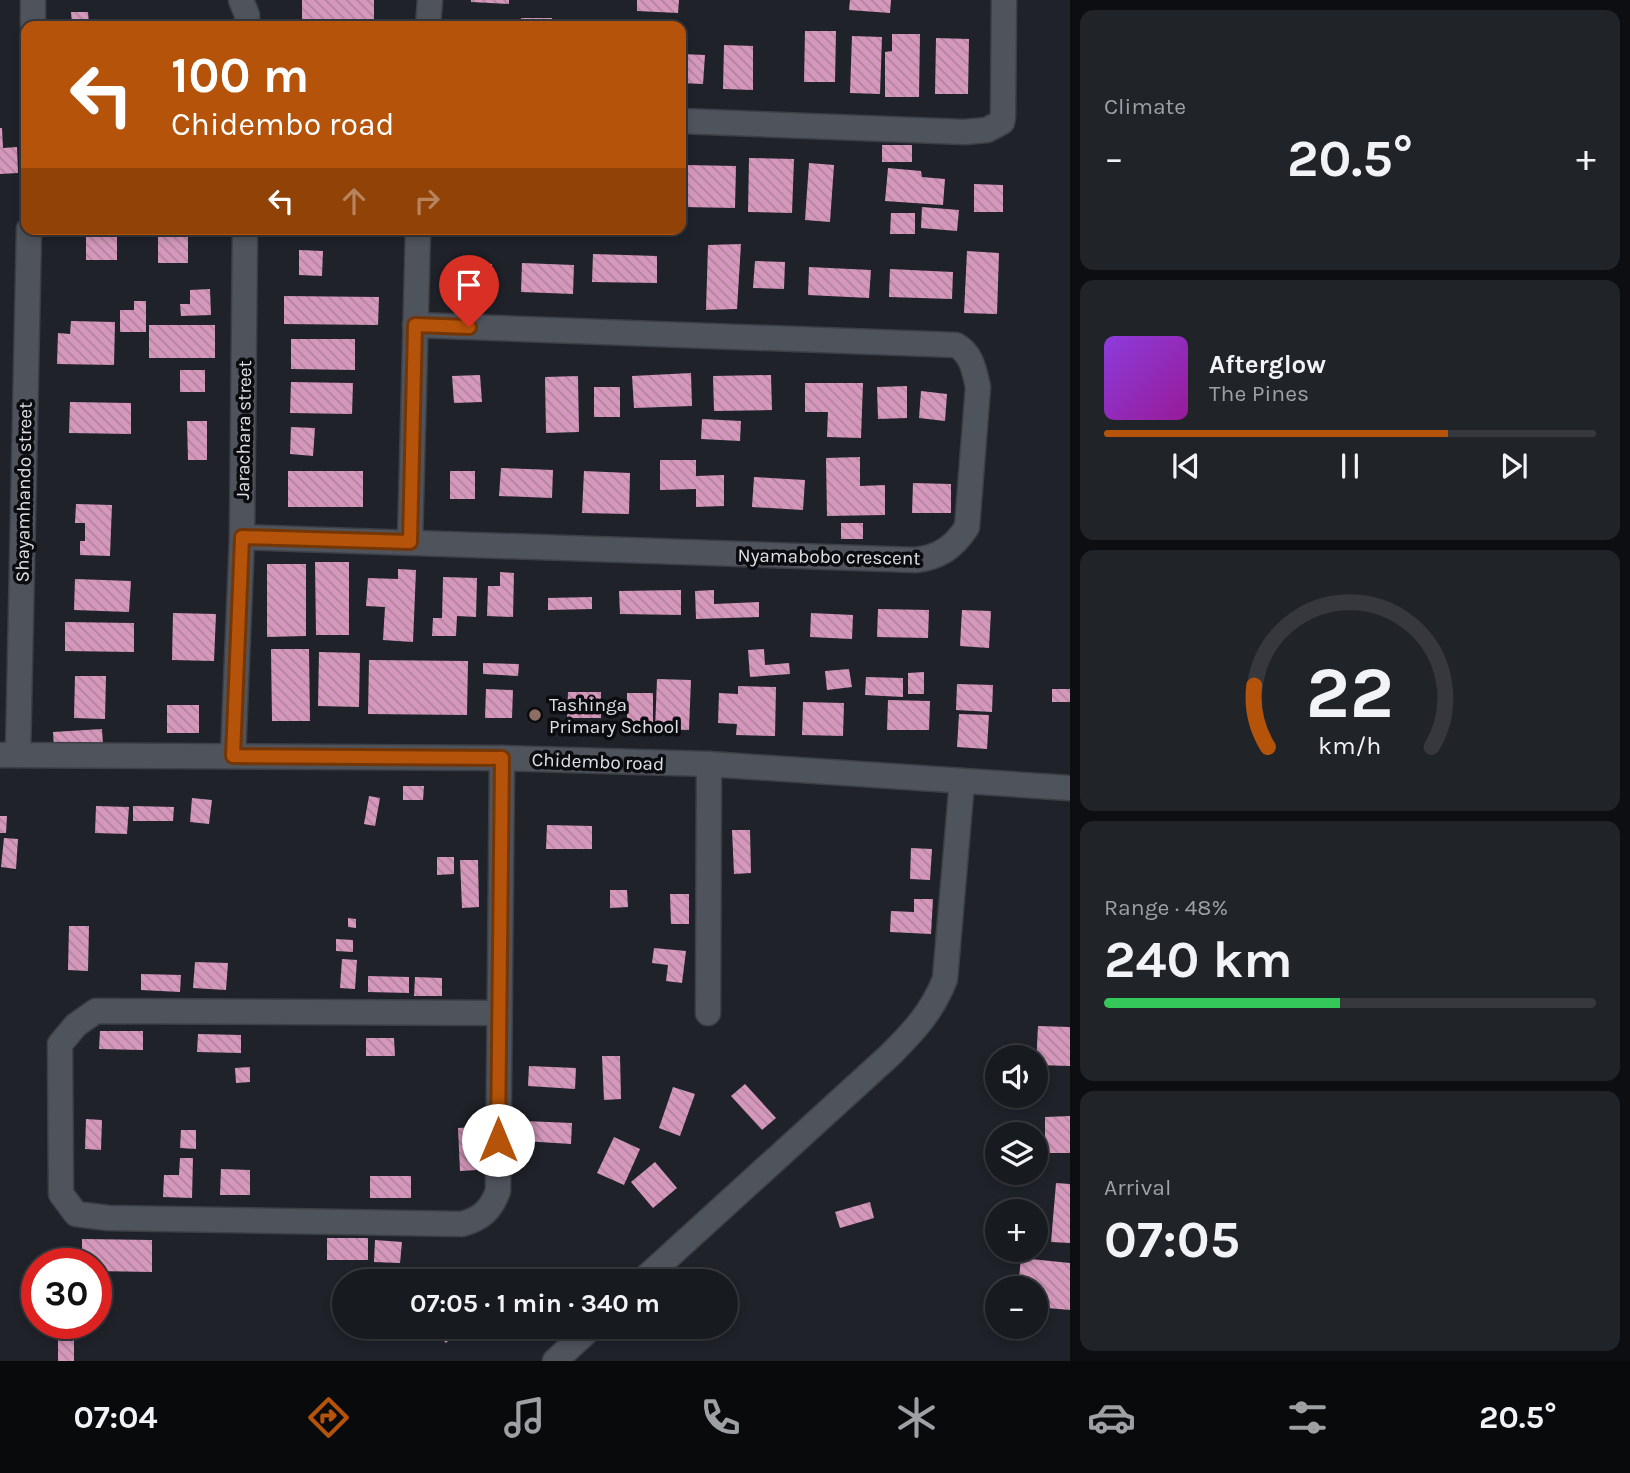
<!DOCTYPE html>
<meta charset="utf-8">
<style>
:root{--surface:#171a1f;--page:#202328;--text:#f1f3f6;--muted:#9ea1a4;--line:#36383d;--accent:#b45309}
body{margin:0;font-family:Karla,sans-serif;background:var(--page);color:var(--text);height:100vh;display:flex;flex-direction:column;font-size:26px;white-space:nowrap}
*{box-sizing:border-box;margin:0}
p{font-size:23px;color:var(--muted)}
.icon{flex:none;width:38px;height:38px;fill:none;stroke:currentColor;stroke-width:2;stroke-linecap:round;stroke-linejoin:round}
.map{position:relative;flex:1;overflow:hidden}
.side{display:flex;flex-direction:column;gap:10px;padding:10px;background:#0d0e11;width:560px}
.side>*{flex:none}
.hud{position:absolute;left:21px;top:21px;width:665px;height:214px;border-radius:14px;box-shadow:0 4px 10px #0003,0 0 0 2px var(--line);background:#b45309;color:#fff;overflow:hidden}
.fabs{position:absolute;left:985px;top:1045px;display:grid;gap:14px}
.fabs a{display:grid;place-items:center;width:63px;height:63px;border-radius:50%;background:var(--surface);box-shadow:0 4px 10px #0003,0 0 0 2px var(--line);font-size:35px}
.speed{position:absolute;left:21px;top:1248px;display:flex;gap:14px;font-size:35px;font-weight:700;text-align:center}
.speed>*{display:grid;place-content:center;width:91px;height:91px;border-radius:50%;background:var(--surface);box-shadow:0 4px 10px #0003,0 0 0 2px var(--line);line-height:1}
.speed .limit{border:10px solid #d22;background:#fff;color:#111}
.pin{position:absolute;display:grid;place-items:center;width:60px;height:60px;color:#fff;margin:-72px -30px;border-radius:50% 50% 50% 0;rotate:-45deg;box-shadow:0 0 7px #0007}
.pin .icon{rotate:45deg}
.me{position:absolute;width:77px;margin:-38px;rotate:0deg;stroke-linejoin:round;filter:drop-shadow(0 0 5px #0008)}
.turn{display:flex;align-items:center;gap:24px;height:147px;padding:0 35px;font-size:32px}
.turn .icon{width:91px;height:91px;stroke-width:2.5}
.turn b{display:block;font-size:49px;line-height:60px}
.lanes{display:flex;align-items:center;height:66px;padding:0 35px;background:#0003;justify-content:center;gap:35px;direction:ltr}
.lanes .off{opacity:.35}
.big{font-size:52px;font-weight:700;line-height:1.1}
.side .widget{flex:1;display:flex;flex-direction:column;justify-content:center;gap:10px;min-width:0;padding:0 24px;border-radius:14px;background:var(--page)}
.side .dial{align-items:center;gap:0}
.dial svg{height:182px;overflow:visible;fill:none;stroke:var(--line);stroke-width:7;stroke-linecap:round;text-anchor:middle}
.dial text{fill:var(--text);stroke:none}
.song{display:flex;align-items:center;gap:21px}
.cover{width:84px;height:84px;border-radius:10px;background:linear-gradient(135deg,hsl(270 70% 55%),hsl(300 70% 35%))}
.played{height:7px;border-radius:4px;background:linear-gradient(90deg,var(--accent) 70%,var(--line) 70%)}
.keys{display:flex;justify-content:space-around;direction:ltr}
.heat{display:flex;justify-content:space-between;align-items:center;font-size:38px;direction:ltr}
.charge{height:10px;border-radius:5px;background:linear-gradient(90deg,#34c759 48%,var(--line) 0)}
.trip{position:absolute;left:332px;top:1269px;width:406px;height:70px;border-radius:35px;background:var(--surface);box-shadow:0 4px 10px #0003,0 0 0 2px var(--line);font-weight:700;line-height:70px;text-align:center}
.menu{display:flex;height:112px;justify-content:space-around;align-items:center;background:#090a0c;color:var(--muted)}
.menu .icon{width:49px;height:49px}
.menu .selected{color:var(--accent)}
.menu b{font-size:32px;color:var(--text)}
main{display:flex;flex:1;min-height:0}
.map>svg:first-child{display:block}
</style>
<main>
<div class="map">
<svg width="1070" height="1361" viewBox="0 0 1070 1361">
<defs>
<pattern id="building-back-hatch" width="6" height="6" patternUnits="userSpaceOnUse" patternTransform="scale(1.75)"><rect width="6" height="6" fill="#d598bc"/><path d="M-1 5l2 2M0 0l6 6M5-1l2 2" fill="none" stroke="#b0839e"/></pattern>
</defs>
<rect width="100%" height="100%" fill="#1f2229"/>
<g fill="url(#building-back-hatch)">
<rect x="302" y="0" width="72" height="23"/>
<path d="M 471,0 L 509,0 L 509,4 L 471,2 Z"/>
<path d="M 637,0 L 679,0 L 678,13 L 637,11 Z"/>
<path d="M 850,0 L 891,0 L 890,13 L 849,10 Z"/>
<path d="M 71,12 L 88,12 L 89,24 L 72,24 Z"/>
<rect x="521" y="18" width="31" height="8"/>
<path d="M 805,31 L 836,31 L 835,82 L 804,82 Z"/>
<path d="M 892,34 L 920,34 L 919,97 L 885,97 L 885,52 L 892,51 Z"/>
<path d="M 852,36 L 882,37 L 880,94 L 850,93 Z"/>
<path d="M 936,38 L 969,39 L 968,94 L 935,94 Z"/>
<path d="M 724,45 L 753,46 L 753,90 L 723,89 Z"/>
<path d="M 681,54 L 705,55 L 703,84 L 681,83 Z"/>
<path d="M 0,128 L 2,128 L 3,148 L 17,147 L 18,173 L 0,174 Z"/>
<rect x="882" y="145" width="30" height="17"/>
<path d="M 749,158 L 794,159 L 792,213 L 748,212 Z"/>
<path d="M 809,163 L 834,165 L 830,222 L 805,220 Z"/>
<path d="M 685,165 L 736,166 L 735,208 L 683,207 Z"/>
<path d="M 888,168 L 921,171 L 922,177 L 945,179 L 943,205 L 885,201 Z"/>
<path d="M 974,184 L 1003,185 L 1003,212 L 974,212 Z"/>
<path d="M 922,207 L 959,210 L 957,231 L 921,228 Z"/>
<path d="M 891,213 L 915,213 L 915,234 L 890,234 Z"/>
<path d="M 86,229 L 130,229 L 130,232 L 117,232 L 117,260 L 86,260 Z"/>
<rect x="301" y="229" width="23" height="4"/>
<path d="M 188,233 L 188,263 L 158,263 L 158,234 Z"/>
<path d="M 741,244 L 737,309 L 706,310 L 708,245 Z"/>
<path d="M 299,250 L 323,251 L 322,276 L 299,275 Z"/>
<path d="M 967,251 L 999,253 L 997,314 L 964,313 Z"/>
<path d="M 593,254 L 657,256 L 657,283 L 592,282 Z"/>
<path d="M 755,261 L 785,262 L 784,289 L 753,288 Z"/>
<path d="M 467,262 L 492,264 L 490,290 L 465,288 Z"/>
<path d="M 522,263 L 574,265 L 573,294 L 521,292 Z"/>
<path d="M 809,267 L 871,270 L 869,298 L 808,295 Z"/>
<path d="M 890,269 L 953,272 L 952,299 L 889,297 Z"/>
<path d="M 210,289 L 211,315 L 181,316 L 180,304 L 190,304 L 190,290 Z"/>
<path d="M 284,296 L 379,297 L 378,325 L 284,324 Z"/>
<path d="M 134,301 L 146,301 L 146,332 L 120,332 L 120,310 L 134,310 Z"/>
<path d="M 71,321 L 115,322 L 114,365 L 57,364 L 58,333 L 70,334 Z"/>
<rect x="149" y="325" width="66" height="33"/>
<path d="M 291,339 L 355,339 L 355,370 L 291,369 Z"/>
<rect x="180" y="370" width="25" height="22"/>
<path d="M 691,373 L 692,406 L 634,408 L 632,376 Z"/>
<path d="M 480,375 L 482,402 L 454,403 L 452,376 Z"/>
<path d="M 771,375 L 772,410 L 714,411 L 713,376 Z"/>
<path d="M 578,376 L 579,432 L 546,433 L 545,377 Z"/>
<path d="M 291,382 L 353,383 L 352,414 L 290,413 Z"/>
<path d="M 805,383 L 863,383 L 861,438 L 827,437 L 828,412 L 805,412 Z"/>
<path d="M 907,386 L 907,418 L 878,419 L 877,387 Z"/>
<rect x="594" y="387" width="26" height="30"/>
<path d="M 921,391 L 947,394 L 945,421 L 919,418 Z"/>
<path d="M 70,402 L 131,403 L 131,434 L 69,433 Z"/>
<path d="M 702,419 L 741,421 L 740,441 L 701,439 Z"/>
<path d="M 187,421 L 207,421 L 207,460 L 188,460 Z"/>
<path d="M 291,427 L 315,428 L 313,456 L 290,454 Z"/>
<path d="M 860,457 L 860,486 L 885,485 L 885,515 L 827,516 L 826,458 Z"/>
<path d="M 660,460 L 696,460 L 696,476 L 724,475 L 724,506 L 696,507 L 696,489 L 660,490 Z"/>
<path d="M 501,468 L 553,470 L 552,498 L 499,496 Z"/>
<rect x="288" y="471" width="75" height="36"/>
<rect x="450" y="471" width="25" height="28"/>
<path d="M 584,471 L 630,473 L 629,514 L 582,513 Z"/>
<path d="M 754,477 L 805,480 L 803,510 L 752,507 Z"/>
<path d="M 913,483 L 951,484 L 951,513 L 912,513 Z"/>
<path d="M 76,504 L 112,505 L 110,556 L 80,555 L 80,541 L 85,541 L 85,523 L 75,523 Z"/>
<rect x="841" y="523" width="22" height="16"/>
<path d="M 315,562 L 349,562 L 349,635 L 316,635 Z"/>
<path d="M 267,564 L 306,564 L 306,636 L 267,637 Z"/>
<path d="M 398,569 L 416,570 L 413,642 L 383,640 L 385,607 L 366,606 L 368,578 L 398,579 Z"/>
<path d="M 500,572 L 514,573 L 513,617 L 487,616 L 488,586 L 500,586 Z"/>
<path d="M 443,577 L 477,578 L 476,617 L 457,616 L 456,636 L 432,636 L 433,618 L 442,618 Z"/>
<path d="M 75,579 L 131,581 L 129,612 L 74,610 Z"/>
<path d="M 681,590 L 681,615 L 620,614 L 619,591 Z"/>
<path d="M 714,590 L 714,604 L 759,602 L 759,617 L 696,619 L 695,591 Z"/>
<path d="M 592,597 L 592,609 L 548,610 L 548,598 Z"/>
<path d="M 878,609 L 929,610 L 928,638 L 877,637 Z"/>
<path d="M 962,610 L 991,611 L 989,648 L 960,646 Z"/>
<path d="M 173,613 L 216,614 L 214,661 L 172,660 Z"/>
<path d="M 811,613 L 853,615 L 852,639 L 810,637 Z"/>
<path d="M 65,622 L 134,623 L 134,652 L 65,651 Z"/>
<path d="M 271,649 L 309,649 L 310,721 L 272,721 Z"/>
<path d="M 764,649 L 765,665 L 789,663 L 790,674 L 750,677 L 748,650 Z"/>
<path d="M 319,652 L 360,653 L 359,707 L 318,706 Z"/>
<path d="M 369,660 L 468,661 L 467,715 L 368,714 Z"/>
<path d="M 483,663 L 519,664 L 518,676 L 483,674 Z"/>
<path d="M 849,669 L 852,687 L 827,690 L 825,671 Z"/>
<path d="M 924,672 L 924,694 L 908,694 L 908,673 Z"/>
<path d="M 75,676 L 106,676 L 105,719 L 74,718 Z"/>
<path d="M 866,677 L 903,678 L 903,697 L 865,695 Z"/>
<path d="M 657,679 L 691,680 L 689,730 L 655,729 Z"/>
<path d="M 957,684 L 993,685 L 992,712 L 956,710 Z"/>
<path d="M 738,686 L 776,687 L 775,736 L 736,735 L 737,724 L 718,723 L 719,693 L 738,694 Z"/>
<path d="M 486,689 L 513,690 L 512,718 L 485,718 Z"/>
<rect x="1052" y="689" width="18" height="13"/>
<path d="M 568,692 L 601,692 L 601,718 L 567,718 Z"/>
<path d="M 627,693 L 653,693 L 653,728 L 627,729 Z"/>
<path d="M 888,700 L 930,701 L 929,730 L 887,730 Z"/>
<path d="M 803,702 L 844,703 L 843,736 L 802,735 Z"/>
<rect x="167" y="705" width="32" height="28"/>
<path d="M 959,714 L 989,715 L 987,749 L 957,747 Z"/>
<path d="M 102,729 L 103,745 L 54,748 L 53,732 Z"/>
<path d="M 403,786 L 424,786 L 423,800 L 403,800 Z"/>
<path d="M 369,796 L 380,798 L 375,826 L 364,824 Z"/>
<path d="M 192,798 L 212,800 L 209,824 L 190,822 Z"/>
<path d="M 96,806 L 129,807 L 127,834 L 95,833 Z"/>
<path d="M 133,806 L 174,807 L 173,821 L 133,821 Z"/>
<path d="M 0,816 L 7,816 L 6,833 L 0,833 Z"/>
<path d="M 547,825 L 592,826 L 592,849 L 546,849 Z"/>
<path d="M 732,830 L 750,830 L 751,873 L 734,874 Z"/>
<path d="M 4,838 L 18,839 L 16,869 L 1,867 Z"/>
<path d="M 911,848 L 932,849 L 930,880 L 910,879 Z"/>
<path d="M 437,857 L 454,857 L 454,874 L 437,875 Z"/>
<path d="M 460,860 L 478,860 L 479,907 L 462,908 Z"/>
<path d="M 610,890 L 627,890 L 628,907 L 610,908 Z"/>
<path d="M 670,894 L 689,894 L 689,924 L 671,924 Z"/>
<path d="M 914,899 L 933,899 L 931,934 L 890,932 L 891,911 L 914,912 Z"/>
<path d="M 348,918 L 356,919 L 356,928 L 348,927 Z"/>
<path d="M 69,926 L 89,926 L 88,971 L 68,970 Z"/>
<path d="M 336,939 L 353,940 L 353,952 L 336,951 Z"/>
<path d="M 654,948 L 686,951 L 682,983 L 666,981 L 668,965 L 652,963 Z"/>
<path d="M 342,959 L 357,960 L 355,989 L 340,988 Z"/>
<path d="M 195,962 L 228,963 L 226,990 L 193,988 Z"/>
<path d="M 141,974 L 181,975 L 180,992 L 141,990 Z"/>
<path d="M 368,976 L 409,977 L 409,993 L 368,992 Z"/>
<path d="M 415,977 L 442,978 L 442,996 L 414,996 Z"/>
<path d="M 1038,1026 L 1070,1027 L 1070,1066 L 1036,1065 Z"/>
<path d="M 100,1031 L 143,1031 L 143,1050 L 99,1049 Z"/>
<path d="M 198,1034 L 241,1035 L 241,1053 L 197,1052 Z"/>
<path d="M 366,1038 L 394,1038 L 395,1056 L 366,1056 Z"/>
<path d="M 602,1056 L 620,1056 L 621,1099 L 604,1100 Z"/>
<path d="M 529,1066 L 576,1068 L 575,1089 L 528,1086 Z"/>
<path d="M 250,1067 L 250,1082 L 236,1083 L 235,1068 Z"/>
<path d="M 745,1084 L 776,1118 L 762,1130 L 731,1096 Z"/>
<path d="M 673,1087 L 695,1094 L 680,1136 L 659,1128 Z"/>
<path d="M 1070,1116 L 1070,1153 L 1045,1153 L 1045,1117 Z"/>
<path d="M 86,1119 L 102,1120 L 101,1150 L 85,1149 Z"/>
<path d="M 525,1121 L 572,1123 L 571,1144 L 524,1141 Z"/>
<path d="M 476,1127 L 477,1170 L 460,1171 L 458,1128 Z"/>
<path d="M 181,1130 L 196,1130 L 196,1149 L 180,1148 Z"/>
<path d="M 614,1137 L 640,1149 L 624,1185 L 597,1173 Z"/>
<path d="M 180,1158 L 193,1158 L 192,1198 L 163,1197 L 164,1175 L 179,1175 Z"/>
<path d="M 655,1162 L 677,1188 L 653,1208 L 631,1182 Z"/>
<path d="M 221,1169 L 250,1170 L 250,1195 L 220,1195 Z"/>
<rect x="370" y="1176" width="41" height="22"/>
<path d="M 1056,1183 L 1070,1184 L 1070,1243 L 1051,1242 Z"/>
<path d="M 870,1202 L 874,1218 L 840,1228 L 835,1212 Z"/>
<rect x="327" y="1238" width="41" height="22"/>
<path d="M 82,1239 L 152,1240 L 152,1272 L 96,1271 L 96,1262 L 82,1261 Z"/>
<path d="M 375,1240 L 402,1242 L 400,1263 L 374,1262 Z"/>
<path d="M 1021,1258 L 1070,1263 L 1070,1310 L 1036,1307 L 1036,1288 L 1018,1288 Z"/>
<path d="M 434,1326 L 463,1326 L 446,1343 L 432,1329 Z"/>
<rect x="58" y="1336" width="16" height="25"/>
</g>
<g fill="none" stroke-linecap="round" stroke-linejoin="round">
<g stroke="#3c3f45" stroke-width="27">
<g id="minor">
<path d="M 241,0 L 247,15 L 247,26"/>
<path d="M 33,26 L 33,0"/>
<path d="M 428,26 L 430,0"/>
<path d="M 681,121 L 965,132 L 987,130 L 1002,122 L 1003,117 L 1004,0"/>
<path d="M 242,537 L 916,560 C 940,557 954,547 967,527 L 978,387 C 974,370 972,354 956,345 L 415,325"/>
<path d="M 410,542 L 418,229"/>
<path d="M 0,755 L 502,758 L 709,764 L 1070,788"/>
<path d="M 18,755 L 29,229"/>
<path d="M 233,756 L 242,537 L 245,229"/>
<path d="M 499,1013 L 96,1011 L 76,1025 L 60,1044 L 61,1194 L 76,1214 L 108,1218 L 462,1224 C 481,1219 491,1210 498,1191 L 502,758"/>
<path d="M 708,1013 L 709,764"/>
<path d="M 642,1281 L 890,1055 C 914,1031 932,1012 945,979 L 962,781"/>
<path d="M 555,1361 L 593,1326"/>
</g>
</g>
<use href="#minor" stroke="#4f535b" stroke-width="24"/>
</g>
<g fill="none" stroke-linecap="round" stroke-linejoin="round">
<g stroke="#753606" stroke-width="18">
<path id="route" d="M 469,327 L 415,325 L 410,542 L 242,537 L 233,756 L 502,758 L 498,1140"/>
</g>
<use href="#route" stroke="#b45309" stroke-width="12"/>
</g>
<circle fill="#8d6e63" stroke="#0a0c0f" stroke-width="2.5" cx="535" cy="715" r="7"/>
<g text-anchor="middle" stroke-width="7" stroke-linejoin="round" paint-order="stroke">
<g font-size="19" fill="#dee0e5" stroke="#0a0c0f">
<text transform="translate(243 430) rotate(-89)" y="7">Jarachara street</text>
<text transform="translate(23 492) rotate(-89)" y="7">Shayamhando street</text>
<text transform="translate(829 556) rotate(1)" y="7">Nyamabobo crescent</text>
<text transform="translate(598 761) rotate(2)" y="7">Chidembo road</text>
</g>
<g font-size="19" fill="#dee0e5" stroke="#0a0c0f" text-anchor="start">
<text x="549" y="711">Tashinga<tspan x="549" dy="22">Primary School</tspan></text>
</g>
</g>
</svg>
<div class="fabs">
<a><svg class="icon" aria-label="sound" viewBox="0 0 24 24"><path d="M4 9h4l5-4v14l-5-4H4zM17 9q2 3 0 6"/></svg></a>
<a><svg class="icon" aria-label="layers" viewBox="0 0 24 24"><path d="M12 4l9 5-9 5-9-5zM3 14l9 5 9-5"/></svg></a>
<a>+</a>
<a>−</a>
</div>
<div class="speed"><div class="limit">30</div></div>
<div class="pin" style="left:469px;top:327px;background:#d93025"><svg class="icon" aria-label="arrive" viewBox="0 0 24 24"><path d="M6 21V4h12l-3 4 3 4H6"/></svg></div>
<svg class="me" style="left:498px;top:1140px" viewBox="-20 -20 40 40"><circle r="19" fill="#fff"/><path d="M0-13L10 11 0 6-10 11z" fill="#b45309"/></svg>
<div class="trip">07:05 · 1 min · 340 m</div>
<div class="hud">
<div class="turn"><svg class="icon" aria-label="left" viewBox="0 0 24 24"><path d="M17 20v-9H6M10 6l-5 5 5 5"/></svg><div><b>100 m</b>Chidembo road</div></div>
<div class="lanes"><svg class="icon" aria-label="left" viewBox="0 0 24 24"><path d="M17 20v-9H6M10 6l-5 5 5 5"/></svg><svg class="icon off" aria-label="ahead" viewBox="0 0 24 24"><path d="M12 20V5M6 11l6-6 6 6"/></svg><svg class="icon off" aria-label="right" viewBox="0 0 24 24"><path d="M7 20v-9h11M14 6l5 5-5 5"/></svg></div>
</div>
</div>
<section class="side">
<div class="widget"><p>Climate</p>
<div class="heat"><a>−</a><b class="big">20.5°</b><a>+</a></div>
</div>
<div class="widget">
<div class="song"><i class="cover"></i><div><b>Afterglow</b><p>The Pines</p></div></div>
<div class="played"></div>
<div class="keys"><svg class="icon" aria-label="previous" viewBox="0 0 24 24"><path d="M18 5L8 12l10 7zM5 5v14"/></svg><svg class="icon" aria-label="pause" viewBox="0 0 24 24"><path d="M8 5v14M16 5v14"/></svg><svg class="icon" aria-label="next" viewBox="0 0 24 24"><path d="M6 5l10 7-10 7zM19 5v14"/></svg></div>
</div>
<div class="widget dial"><svg viewBox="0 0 100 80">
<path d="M14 69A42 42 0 1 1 86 69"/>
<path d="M14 69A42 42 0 0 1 8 42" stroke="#b45309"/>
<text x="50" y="56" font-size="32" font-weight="700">22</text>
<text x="50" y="72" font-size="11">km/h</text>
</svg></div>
<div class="widget"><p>Range · 48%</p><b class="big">240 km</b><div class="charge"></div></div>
<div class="widget"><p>Arrival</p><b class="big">07:05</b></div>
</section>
</main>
<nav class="menu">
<b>07:04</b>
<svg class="icon selected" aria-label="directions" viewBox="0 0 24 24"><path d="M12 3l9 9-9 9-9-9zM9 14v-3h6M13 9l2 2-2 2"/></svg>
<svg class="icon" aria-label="music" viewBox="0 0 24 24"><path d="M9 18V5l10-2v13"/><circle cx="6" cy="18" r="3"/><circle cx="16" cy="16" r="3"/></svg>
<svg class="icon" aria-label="phone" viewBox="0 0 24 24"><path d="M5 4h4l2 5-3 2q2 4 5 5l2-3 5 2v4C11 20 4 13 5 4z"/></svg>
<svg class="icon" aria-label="climate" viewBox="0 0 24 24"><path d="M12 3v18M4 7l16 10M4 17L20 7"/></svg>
<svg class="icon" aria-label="car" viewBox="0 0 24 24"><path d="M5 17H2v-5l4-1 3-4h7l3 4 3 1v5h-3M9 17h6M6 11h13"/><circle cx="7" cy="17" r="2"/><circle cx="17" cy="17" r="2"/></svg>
<svg class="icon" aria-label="filters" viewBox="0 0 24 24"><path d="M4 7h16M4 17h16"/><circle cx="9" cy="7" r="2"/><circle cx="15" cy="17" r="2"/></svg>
<b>20.5°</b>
</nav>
